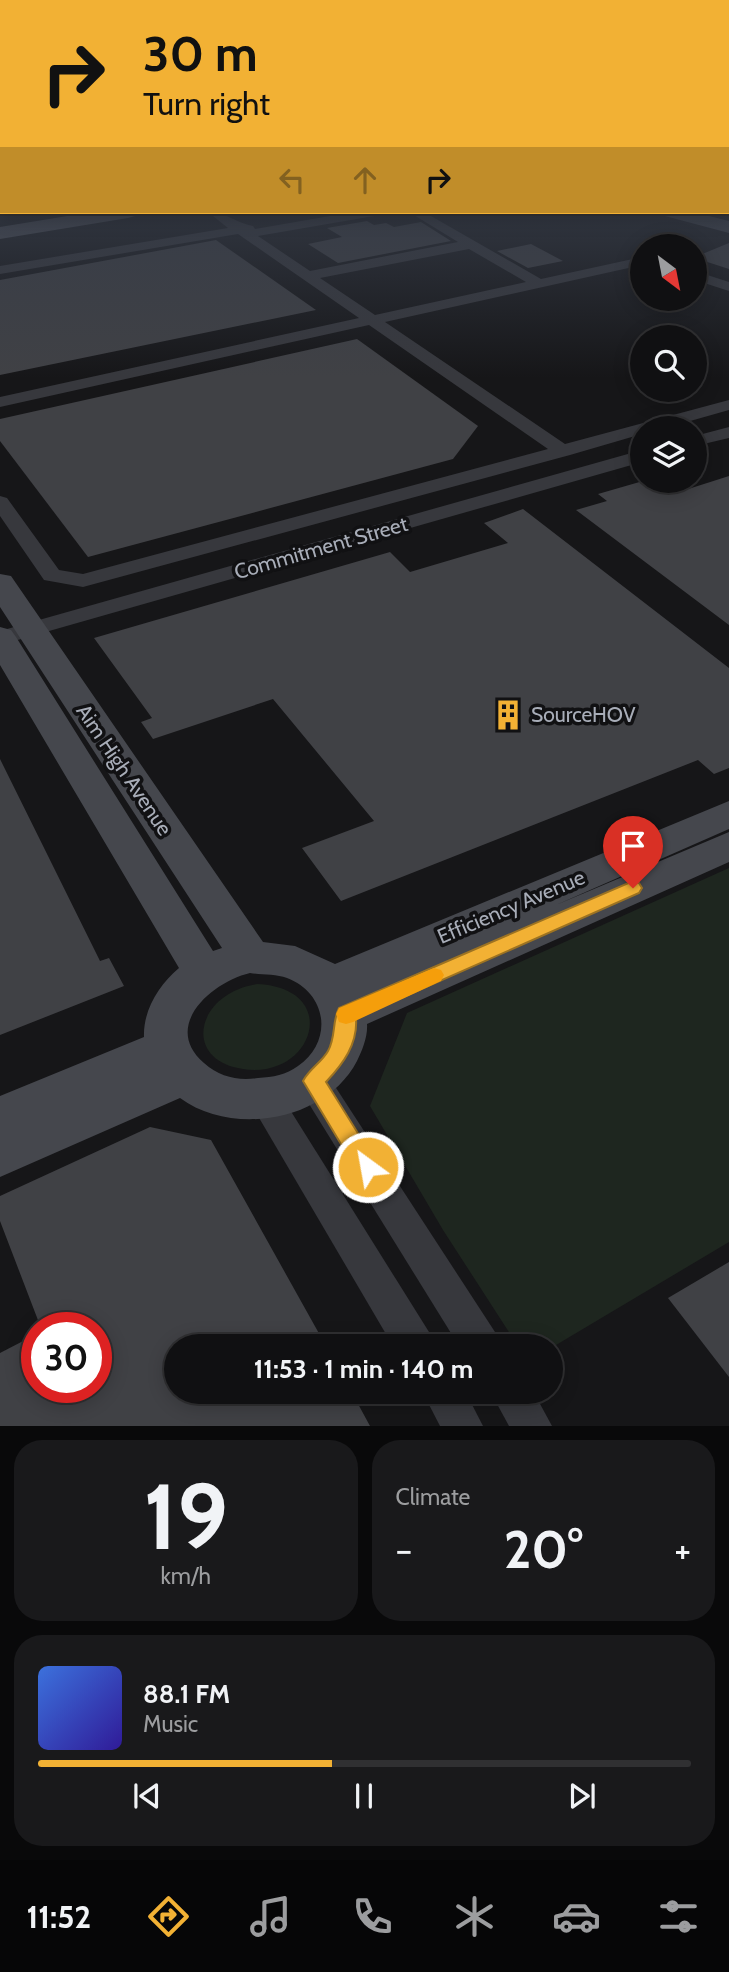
<!DOCTYPE html>
<meta charset="utf-8">
<style>
:root{--surface:#101012;--page:#19191b;--text:#f1f3f6;--muted:#9c9d9f;--line:#303032;--accent:#f2b134}
body{margin:0;font-family:Cabin,sans-serif;background:var(--page);color:var(--text);height:100vh;display:flex;flex-direction:column;font-size:26px;white-space:nowrap}
*{box-sizing:border-box;margin:0}
p{font-size:23px;color:var(--muted)}
.icon{flex:none;width:38px;height:38px;fill:none;stroke:currentColor;stroke-width:2;stroke-linecap:round;stroke-linejoin:round}
.map{position:relative;height:1426px;overflow:hidden}
.details{display:flex;flex-direction:column;gap:14px;padding:14px;background:#09090a;flex:1}
.details>*{flex:none}
.guide{position:absolute;left:0px;top:0px;width:730px;height:214px;box-shadow:0 4px 18px #0003,0 0 0 2px var(--line);background:#f2b134;color:#111;overflow:hidden}
.needle{width:46px;rotate:148deg}
.fabs{position:absolute;left:630px;top:234px;display:grid;gap:14px}
.fabs a{display:grid;place-items:center;width:77px;height:77px;border-radius:50%;background:var(--surface);box-shadow:0 4px 18px #0003,0 0 0 2px var(--line);font-size:35px}
.speed{position:absolute;left:21px;top:1312px;display:flex;gap:14px;font-size:35px;font-weight:700;text-align:center}
.speed>*{display:grid;place-content:center;width:91px;height:91px;border-radius:50%;background:var(--surface);box-shadow:0 4px 18px #0003,0 0 0 2px var(--line);line-height:1}
.speed .limit{border:10px solid #d22;background:#fff;color:#111}
.pin{position:absolute;display:grid;place-items:center;width:60px;height:60px;color:#fff;margin:-72px -30px;border-radius:50% 50% 50% 0;rotate:-45deg;box-shadow:0 0 7px #0007}
.pin .icon{rotate:45deg}
.me{position:absolute;width:77px;margin:-38px;rotate:328deg;stroke-linejoin:round;filter:drop-shadow(0 0 5px #0008)}
.turn{display:flex;align-items:center;gap:24px;height:147px;padding:0 28px;font-size:32px}
.turn .icon{width:91px;height:91px;stroke-width:2.5}
.turn b{display:block;font-size:49px;line-height:60px}
.lanes{display:flex;align-items:center;height:66px;padding:0 28px;background:#0003;justify-content:center;gap:35px;direction:ltr}
.lanes .off{opacity:.35}
.big{font-size:52px;font-weight:700;line-height:1.1}
.details .card{flex:1;display:flex;flex-direction:column;justify-content:center;gap:10px;min-width:0;padding:0 24px;border-radius:28px;background:var(--page)}
.details .dial{align-items:center;gap:0}
.dial b{font-size:91px;line-height:1}
.song{display:flex;align-items:center;gap:21px}
.cover{width:84px;height:84px;border-radius:10px;background:linear-gradient(135deg,hsl(220 70% 55%),hsl(250 70% 35%))}
.played{height:7px;border-radius:4px;background:linear-gradient(90deg,var(--accent) 45%,var(--line) 45%)}
.keys{display:flex;justify-content:space-around;direction:ltr}
.heat{display:flex;justify-content:space-between;align-items:center;font-size:38px;direction:ltr}
.details .tiles{flex:1;display:grid;gap:14px;grid-template-columns:1fr 1fr}
.card:last-child{grid-column:span 2}
.trip{position:absolute;left:164px;top:1334px;width:399px;height:70px;border-radius:35px;background:var(--surface);box-shadow:0 4px 18px #0003,0 0 0 2px var(--line);font-weight:700;line-height:70px;text-align:center}
.menu{display:flex;height:112px;justify-content:space-around;align-items:center;background:#060607;color:var(--muted)}
.menu .icon{width:49px;height:49px}
.menu .active{color:var(--accent)}
.menu b{font-size:32px;color:var(--text)}
.map>svg:first-child{display:block}
</style>
<div class="map">
<svg width="729" height="1426" viewBox="0 0 729 1426">
<rect width="100%" height="100%" fill="#161618"/>
<g fill="#1e261f">
<path d="M 729,868 L 729,1242 L 551,1348 L 551,1346 L 518,1346 L 443,1230 L 370,1106 L 407,1013 Z"/>
<path d="M 258,984 C 343,989 313,1080 243,1069 C 181,1060 196,993 258,984 Z"/>
</g>
<g fill="#404145">
<path d="M 367,221 L 374,225 L 386,223 L 394,227 L 421,222 L 451,241 L 338,263 L 308,244 L 342,237 L 327,228 Z"/>
<path d="M 216,240 L 316,310 L 0,375 L 0,280 Z"/>
<path d="M 729,243 L 729,269 L 695,258 L 695,257 Z"/>
<path d="M 531,244 L 563,261 L 528,268 L 497,251 Z"/>
<path d="M 357,339 L 478,426 L 453,459 L 88,557 L 0,441 L 0,419 Z"/>
<path d="M 729,476 L 729,625 L 576,510 L 607,501 L 598,494 L 643,481 L 668,481 L 682,491 Z"/>
<path d="M 523,509 L 729,668 L 729,768 L 714,774 L 698,760 L 341,901 L 302,848 L 374,821 L 273,699 L 153,739 L 141,722 L 152,718 L 94,638 L 390,552 L 410,572 L 508,543 L 484,523 Z"/>
<path d="M 0,759 L 100,961 L 109,958 L 124,986 L 0,1035 Z"/>
<path d="M 150,1127 L 211,1140 L 326,1346 L 177,1346 L 177,1391 L 351,1391 L 370,1426 L 0,1426 L 0,1353 L 27,1339 L 37,1366 L 37,1388 L 96,1388 L 96,1328 L 41,1328 L 0,1221 L 0,1196 Z"/>
<path d="M 729,1262 L 729,1377 L 668,1298 Z"/>
</g>
<g fill="none" stroke-linecap="round" stroke-linejoin="round">
<g fill="#37383d" fill-rule="evenodd">
<path d="M 208,212 C 226,212 236,223 253,226 L 255,229 L 353,212 L 380,212 L 374,216 L 258,236 L 310,271 L 458,242 L 409,212 L 424,212 L 541,279 L 642,257 L 642,265 L 385,322 L 565,444 L 729,400 L 729,410 L 662,429 L 642,429 L 642,434 L 570,455 L 83,587 L 44,580 L 0,516 L 0,496 L 7,498 L 59,570 L 83,574 L 548,449 L 369,325 L 0,407 L 0,397 L 359,318 L 238,234 L 0,274 L 0,266 L 228,228 ZM 469,249 L 526,282 L 375,315 L 320,278 Z"/>
<path d="M 695,271 L 729,282 L 729,291 L 695,280 Z"/>
<path d="M 729,427 L 729,438 L 695,446 L 695,436 Z"/>
<path d="M 642,450 L 642,462 L 0,645 L 0,631 Z"/>
<path d="M 313,1067 L 325,1071 L 495,1332 L 500,1346 L 459,1346 L 301,1091 L 297,1081 L 301,1071 Z"/>
<path d="M 265,1085 L 277,1089 L 429,1332 L 434,1346 L 393,1346 L 248,1099 L 253,1089 Z"/>
<path d="M 422,1391 L 465,1391 L 483,1426 L 440,1426 Z"/>
<path d="M 490,1391 L 533,1391 L 552,1426 L 509,1426 Z"/>
</g>
<g fill="#45474d" fill-rule="evenodd">
<path d="M 663,212 L 693,212 L 729,221 L 729,233 L 665,216 Z"/>
<path d="M 0,574 L 11,576 L 263,942 L 295,946 L 335,964 L 729,801 L 729,829 L 556,905 L 729,832 L 729,862 L 367,1024 C 368,1036 362,1051 357,1061 C 326,1121 233,1137 180,1098 L 0,1177 L 0,1096 L 144,1037 C 143,1010 159,985 179,968 L 0,665 L 0,627 L 11,630 L 16,637 L 213,951 L 222,948 L 0,607 ZM 250,973 C 262,975 276,974 287,978 C 327,993 334,1041 298,1066 C 286,1075 273,1077 258,1078 C 238,1081 220,1077 204,1063 C 161,1026 212,982 250,973 Z"/>
</g>
<path fill="#53555c" fill-rule="evenodd" d="M 92,212 L 138,212 L 135,216 L 128,218 L 0,239 L 0,227 Z"/>
</g>
<linearGradient id="sky" x2="0" y2="1"><stop stop-color="#0c0c0d"/><stop offset="0.47" stop-color="#363c48"/><stop offset="1" stop-color="#363c48" stop-opacity="0"/></linearGradient>
<rect width="729" height="378" fill="url(#sky)"/>
<path fill="#f2b134" stroke="#9d7322" stroke-width="2" d="M 633,881 L 639,883 L 642,888 L 639,893 L 356,1018 C 358,1044 343,1064 326,1082 L 379,1167 L 376,1174 L 368,1177 L 359,1174 L 303,1081 C 309,1069 322,1062 328,1051 C 336,1037 332,1021 339,1008 Z"/>
<path fill="#f59e0b" d="M 434,968 L 441,970 L 444,975 L 441,981 L 353,1022 L 346,1024 L 339,1022 L 336,1014 L 339,1008 Z"/>
<defs>
<g id="building-bare" transform="scale(2.415)"><path d="M-4-6H4V6H1V3H-1V6H-4ZM-2.5-4.3h1.7v1.8h-1.7ZM.8-4.3h1.7v1.8H.8ZM-2.5-1h1.7V.8h-1.7ZM.8-1h1.7V.8H.8Z" fill="#f2b134" stroke="#111113" stroke-width="2.5" paint-order="stroke"/></g>
</defs>
<g fill-rule="evenodd">
<use href="#building-bare" x="508" y="715"/>
</g>
<g text-anchor="middle" stroke-width="7" stroke-linejoin="round" paint-order="stroke">
<g font-size="21" fill="#a8adb8" stroke="#111113">
<text transform="translate(321 548) rotate(-16)" y="7">Commitment Street</text>
<text transform="translate(124 770) rotate(56)" y="7">Aim High Avenue</text>
<text transform="translate(511 907) rotate(-23)" y="7">Efficiency Avenue</text>
</g>
<g font-size="21" fill="#a8adb8" stroke="#111113" text-anchor="start">
<text x="531" y="722">SourceHOV</text>
</g>
</g>
</svg>
<div class="fabs">
<a><svg class="needle" viewBox="-14 -14 28 28"><path d="M0-13l5 13h-10z" fill="#e53935"/><path d="M0 13l5-13h-10z" fill="#9c9d9f"/></svg></a>
<a><svg class="icon" aria-label="search" viewBox="0 0 24 24"><circle cx="10" cy="10" r="6"/><path d="M15 15l6 6"/></svg></a>
<a><svg class="icon" aria-label="layers" viewBox="0 0 24 24"><path d="M12 4l9 5-9 5-9-5zM3 14l9 5 9-5"/></svg></a>
</div>
<div class="speed"><div class="limit">30</div></div>
<div class="pin" style="left:633px;top:888px;background:#d93025"><svg class="icon" aria-label="arrive" viewBox="0 0 24 24"><path d="M6 21V4h12l-3 4 3 4H6"/></svg></div>
<svg class="me" style="left:368px;top:1167px" viewBox="-20 -20 40 40"><circle r="17" fill="#f2b134" stroke="#fff" stroke-width="3"/><path d="M0-11L8 9 0 5-8 9z" fill="#fff"/></svg>
<div class="trip">11:53 · 1 min · 140 m</div>
<div class="guide">
<div class="turn"><svg class="icon" aria-label="right" viewBox="0 0 24 24"><path d="M7 20v-9h11M14 6l5 5-5 5"/></svg><div><b>30 m</b>Turn right</div></div>
<div class="lanes"><svg class="icon off" aria-label="left" viewBox="0 0 24 24"><path d="M17 20v-9H6M10 6l-5 5 5 5"/></svg><svg class="icon off" aria-label="ahead" viewBox="0 0 24 24"><path d="M12 20V5M6 11l6-6 6 6"/></svg><svg class="icon" aria-label="right" viewBox="0 0 24 24"><path d="M7 20v-9h11M14 6l5 5-5 5"/></svg></div>
</div>
</div>
<section class="details">
<div class="tiles">
<div class="card dial"><b>19</b><p>km/h</p></div>
<div class="card"><p>Climate</p>
<div class="heat"><a>−</a><b class="big">20°</b><a>+</a></div>
</div>
<div class="card">
<div class="song"><i class="cover"></i><div><b>88.1 FM</b><p>Music</p></div></div>
<div class="played"></div>
<div class="keys"><svg class="icon" aria-label="previous" viewBox="0 0 24 24"><path d="M18 5L8 12l10 7zM5 5v14"/></svg><svg class="icon" aria-label="pause" viewBox="0 0 24 24"><path d="M8 5v14M16 5v14"/></svg><svg class="icon" aria-label="next" viewBox="0 0 24 24"><path d="M6 5l10 7-10 7zM19 5v14"/></svg></div>
</div>
</div>
</section>
<nav class="menu">
<b>11:52</b>
<svg class="icon active" aria-label="directions" viewBox="0 0 24 24"><path d="M12 3l9 9-9 9-9-9zM9 14v-3h6M13 9l2 2-2 2"/></svg>
<svg class="icon" aria-label="music" viewBox="0 0 24 24"><path d="M9 18V5l10-2v13"/><circle cx="6" cy="18" r="3"/><circle cx="16" cy="16" r="3"/></svg>
<svg class="icon" aria-label="phone" viewBox="0 0 24 24"><path d="M5 4h4l2 5-3 2q2 4 5 5l2-3 5 2v4C11 20 4 13 5 4z"/></svg>
<svg class="icon" aria-label="climate" viewBox="0 0 24 24"><path d="M12 3v18M4 7l16 10M4 17L20 7"/></svg>
<svg class="icon" aria-label="car" viewBox="0 0 24 24"><path d="M5 17H2v-5l4-1 3-4h7l3 4 3 1v5h-3M9 17h6M6 11h13"/><circle cx="7" cy="17" r="2"/><circle cx="17" cy="17" r="2"/></svg>
<svg class="icon" aria-label="filters" viewBox="0 0 24 24"><path d="M4 7h16M4 17h16"/><circle cx="9" cy="7" r="2"/><circle cx="15" cy="17" r="2"/></svg>
</nav>
